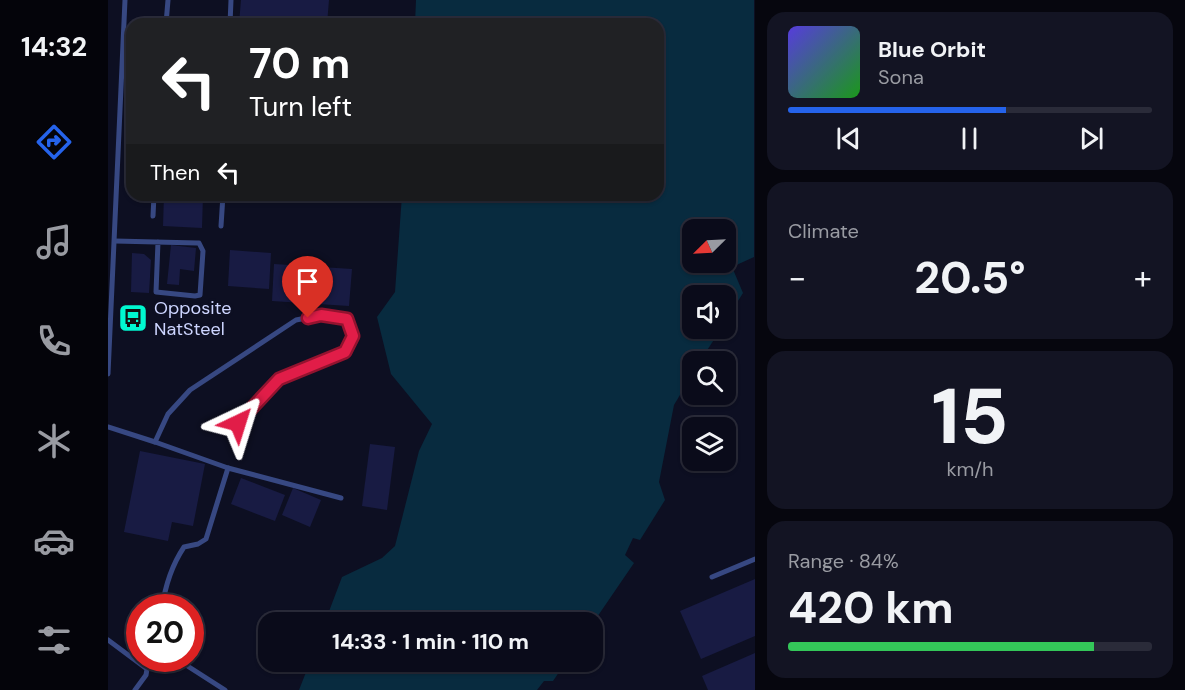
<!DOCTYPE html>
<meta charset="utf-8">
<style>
:root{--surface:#0a0b1a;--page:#131423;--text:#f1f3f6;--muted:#999ba2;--line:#2a2b39;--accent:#2563eb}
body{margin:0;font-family:"DM Sans",sans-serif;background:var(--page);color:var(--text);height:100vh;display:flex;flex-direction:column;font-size:22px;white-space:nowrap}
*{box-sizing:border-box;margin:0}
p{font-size:20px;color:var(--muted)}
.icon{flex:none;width:33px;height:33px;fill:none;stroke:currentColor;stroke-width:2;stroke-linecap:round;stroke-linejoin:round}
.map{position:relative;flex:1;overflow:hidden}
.details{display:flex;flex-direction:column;gap:12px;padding:12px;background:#06060e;width:430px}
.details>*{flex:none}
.banner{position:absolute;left:18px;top:18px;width:538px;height:183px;border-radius:18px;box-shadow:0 2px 4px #0004,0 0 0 2px var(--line);background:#202124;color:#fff;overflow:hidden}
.needle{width:39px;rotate:246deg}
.buttons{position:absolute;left:574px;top:219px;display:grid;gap:12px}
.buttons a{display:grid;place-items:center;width:54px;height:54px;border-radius:12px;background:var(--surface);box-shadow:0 2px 4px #0004,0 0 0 2px var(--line);font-size:30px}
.speed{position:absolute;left:18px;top:594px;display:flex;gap:12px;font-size:30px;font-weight:700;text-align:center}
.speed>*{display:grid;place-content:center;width:78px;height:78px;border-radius:50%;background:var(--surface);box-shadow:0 2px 4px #0004,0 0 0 2px var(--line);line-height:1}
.speed .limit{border:9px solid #d22;background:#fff;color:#111}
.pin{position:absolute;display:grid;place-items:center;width:51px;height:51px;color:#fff;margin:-62px -26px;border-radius:50% 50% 50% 0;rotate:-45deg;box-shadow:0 0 6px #0007}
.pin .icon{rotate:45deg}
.me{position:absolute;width:66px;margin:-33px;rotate:41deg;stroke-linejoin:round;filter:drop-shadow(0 0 4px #0008)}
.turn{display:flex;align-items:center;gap:21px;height:126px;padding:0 24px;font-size:27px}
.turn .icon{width:78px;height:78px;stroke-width:2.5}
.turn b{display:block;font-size:42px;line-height:51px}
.then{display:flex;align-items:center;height:57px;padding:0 24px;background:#0003;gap:12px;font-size:22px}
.big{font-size:45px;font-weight:700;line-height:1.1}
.details .card{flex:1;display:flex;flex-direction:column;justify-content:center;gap:9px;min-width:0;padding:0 21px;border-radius:18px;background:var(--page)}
.details .dial{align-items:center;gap:0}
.dial b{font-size:78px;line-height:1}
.song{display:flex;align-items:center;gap:18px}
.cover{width:72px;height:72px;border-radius:9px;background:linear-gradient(135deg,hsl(250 70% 55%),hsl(120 70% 35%))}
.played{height:6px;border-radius:3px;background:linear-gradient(90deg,var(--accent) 60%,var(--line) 60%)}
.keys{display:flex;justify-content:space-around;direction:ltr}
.heat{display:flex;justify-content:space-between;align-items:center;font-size:33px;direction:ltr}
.charge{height:9px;border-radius:4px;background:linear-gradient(90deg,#34c759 84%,var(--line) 0)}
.trip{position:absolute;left:150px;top:612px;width:345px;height:60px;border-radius:18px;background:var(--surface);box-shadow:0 2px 4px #0004,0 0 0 2px var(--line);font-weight:700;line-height:60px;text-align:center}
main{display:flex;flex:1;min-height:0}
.tab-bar{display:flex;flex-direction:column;width:108px;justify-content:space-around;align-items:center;background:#04040a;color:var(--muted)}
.tab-bar .icon{width:42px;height:42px}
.tab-bar .active{color:var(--accent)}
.tab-bar b{font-size:27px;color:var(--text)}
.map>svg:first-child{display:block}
</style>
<main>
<nav class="tab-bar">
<b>14:32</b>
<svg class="icon active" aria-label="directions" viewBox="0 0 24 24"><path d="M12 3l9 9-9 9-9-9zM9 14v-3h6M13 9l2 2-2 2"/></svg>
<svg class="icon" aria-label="music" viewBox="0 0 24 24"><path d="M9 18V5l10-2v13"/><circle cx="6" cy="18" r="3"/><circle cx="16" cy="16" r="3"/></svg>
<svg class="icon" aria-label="phone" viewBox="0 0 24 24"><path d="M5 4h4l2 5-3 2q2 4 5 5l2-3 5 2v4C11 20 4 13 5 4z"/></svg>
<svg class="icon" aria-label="climate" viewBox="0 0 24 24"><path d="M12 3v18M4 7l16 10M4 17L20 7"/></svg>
<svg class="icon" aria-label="car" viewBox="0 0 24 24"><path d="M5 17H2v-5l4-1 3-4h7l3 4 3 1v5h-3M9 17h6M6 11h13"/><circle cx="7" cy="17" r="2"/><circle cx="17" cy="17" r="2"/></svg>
<svg class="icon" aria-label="filters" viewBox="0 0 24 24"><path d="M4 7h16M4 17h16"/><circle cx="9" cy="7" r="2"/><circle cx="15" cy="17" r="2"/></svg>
</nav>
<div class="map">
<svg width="647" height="690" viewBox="0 0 647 690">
<rect width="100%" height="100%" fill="#0d0f22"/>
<g fill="#082b3f" fill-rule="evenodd">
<path d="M 308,0 L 646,0 L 646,257 L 624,267 L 635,293 L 618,320 L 618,296 L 585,296 L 585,328 L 613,329 L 592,361 L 585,362 L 585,373 L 566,405 L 551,482 L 557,500 L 532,540 L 525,538 L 517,555 L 526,563 L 485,623 L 217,622 L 234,577 L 274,558 L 287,546 L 311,451 L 324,424 L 283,374 L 269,317 L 287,292 L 294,195 L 550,195 L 550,24 L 307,24 ZM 585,230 L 618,230 L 618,262 L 585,262 Z"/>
<path d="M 202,662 L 458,662 L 445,681 L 436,681 L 429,690 L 191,690 Z"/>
</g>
<g fill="#181b43">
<path d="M 133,0 L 221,0 L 219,24 L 131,24 Z"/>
<path d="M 56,195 L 95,195 L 94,228 L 55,226 Z"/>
<path d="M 63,245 L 88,248 L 86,271 L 72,269 L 71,285 L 59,284 Z"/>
<path d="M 122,250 L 163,253 L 161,289 L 120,286 Z"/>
<path d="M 24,253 L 36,254 L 43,260 L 41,293 L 23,292 Z"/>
<path d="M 166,264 L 244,269 L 241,306 L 164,301 Z"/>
<path d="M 262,444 L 287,447 L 279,510 L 254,506 Z"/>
<path d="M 32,451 L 97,464 L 85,526 L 64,522 L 60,541 L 16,532 Z"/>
<path d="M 133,478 L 177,495 L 167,521 L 123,504 Z"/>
<path d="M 185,488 L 213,500 L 202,527 L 174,515 Z"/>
<path d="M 647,579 L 647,636 L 593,659 L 572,611 Z"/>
<path d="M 647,653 L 647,690 L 600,690 L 594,676 Z"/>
</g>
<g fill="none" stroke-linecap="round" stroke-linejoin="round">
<g stroke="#374882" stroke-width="5">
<path d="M 58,24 L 60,0"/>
<path d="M 122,24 L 123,0"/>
<path d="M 14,76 L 24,76"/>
<path d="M 45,216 L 46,195"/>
<path d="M 113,226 L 115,195"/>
<path d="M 7,241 L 89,243 L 91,243 L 95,251 L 92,295 L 87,296 L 48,292 L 50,242"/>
<path d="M 0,374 L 17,0"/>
<path d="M 0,427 L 47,442 L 120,468 L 233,498"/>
<path d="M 47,442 L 60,414 L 82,390 L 188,320 L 213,315 L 239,319 L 245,336 L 237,353 L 171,379 L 130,423"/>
<path d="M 604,577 L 647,559"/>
<path d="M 54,608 C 57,587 64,565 76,547 L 90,544 L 98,539 L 120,468"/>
<path d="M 0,640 L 39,669 L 38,675 L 27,690"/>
<path d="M 67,658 L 117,690"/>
</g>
</g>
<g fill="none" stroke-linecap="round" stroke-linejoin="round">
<g stroke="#92132f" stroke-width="15">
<path id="route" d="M 130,423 L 171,379 L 237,352 L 245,336 L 239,319 L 213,315 L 200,318"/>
</g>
<use href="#route" stroke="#e11d48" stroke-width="10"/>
</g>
<defs>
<g id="bus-square" transform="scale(1.5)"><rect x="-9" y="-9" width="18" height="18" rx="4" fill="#00f8d0" stroke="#0d0f22"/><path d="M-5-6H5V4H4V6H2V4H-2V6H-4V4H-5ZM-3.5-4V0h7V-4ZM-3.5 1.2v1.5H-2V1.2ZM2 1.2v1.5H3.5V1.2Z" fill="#111"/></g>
</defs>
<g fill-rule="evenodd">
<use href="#bus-square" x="25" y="318"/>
</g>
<g text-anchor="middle" stroke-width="6" stroke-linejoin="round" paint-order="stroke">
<g font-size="18" fill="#cdd5ff" stroke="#0d0f22" text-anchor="start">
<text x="46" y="314">Opposite<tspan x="46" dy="21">NatSteel</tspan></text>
</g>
</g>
</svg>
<div class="buttons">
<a><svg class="needle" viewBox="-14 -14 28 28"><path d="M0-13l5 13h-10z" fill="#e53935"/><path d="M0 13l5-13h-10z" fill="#999ba2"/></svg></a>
<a><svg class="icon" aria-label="sound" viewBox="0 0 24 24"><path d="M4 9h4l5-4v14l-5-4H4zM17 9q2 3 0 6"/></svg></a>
<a><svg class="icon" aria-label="search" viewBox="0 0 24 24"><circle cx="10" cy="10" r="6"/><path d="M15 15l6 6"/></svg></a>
<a><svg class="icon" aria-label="layers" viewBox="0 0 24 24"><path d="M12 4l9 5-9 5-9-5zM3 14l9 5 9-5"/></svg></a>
</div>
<div class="speed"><div class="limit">20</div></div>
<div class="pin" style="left:200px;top:318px;background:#d93025"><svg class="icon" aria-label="arrive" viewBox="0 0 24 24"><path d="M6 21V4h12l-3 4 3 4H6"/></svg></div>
<svg class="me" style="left:130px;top:423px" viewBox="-20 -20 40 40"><path d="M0-17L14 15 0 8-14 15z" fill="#e11d48" stroke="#fff" stroke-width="4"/></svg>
<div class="trip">14:33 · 1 min · 110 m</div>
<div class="banner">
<div class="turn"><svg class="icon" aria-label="left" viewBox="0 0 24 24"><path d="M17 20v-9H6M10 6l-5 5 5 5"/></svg><div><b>70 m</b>Turn left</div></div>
<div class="then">Then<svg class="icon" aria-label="left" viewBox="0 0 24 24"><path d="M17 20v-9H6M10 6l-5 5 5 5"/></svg></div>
</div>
</div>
<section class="details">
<div class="card">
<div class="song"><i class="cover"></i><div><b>Blue Orbit</b><p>Sona</p></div></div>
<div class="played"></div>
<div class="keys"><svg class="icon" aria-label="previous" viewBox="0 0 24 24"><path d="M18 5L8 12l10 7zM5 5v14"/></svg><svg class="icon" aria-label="pause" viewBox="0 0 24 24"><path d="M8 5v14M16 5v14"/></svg><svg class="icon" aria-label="next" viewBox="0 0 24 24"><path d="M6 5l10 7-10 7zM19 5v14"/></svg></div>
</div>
<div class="card"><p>Climate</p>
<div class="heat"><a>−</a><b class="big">20.5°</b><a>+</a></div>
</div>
<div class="card dial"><b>15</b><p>km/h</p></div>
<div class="card"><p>Range · 84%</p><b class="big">420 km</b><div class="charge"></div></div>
</section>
</main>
